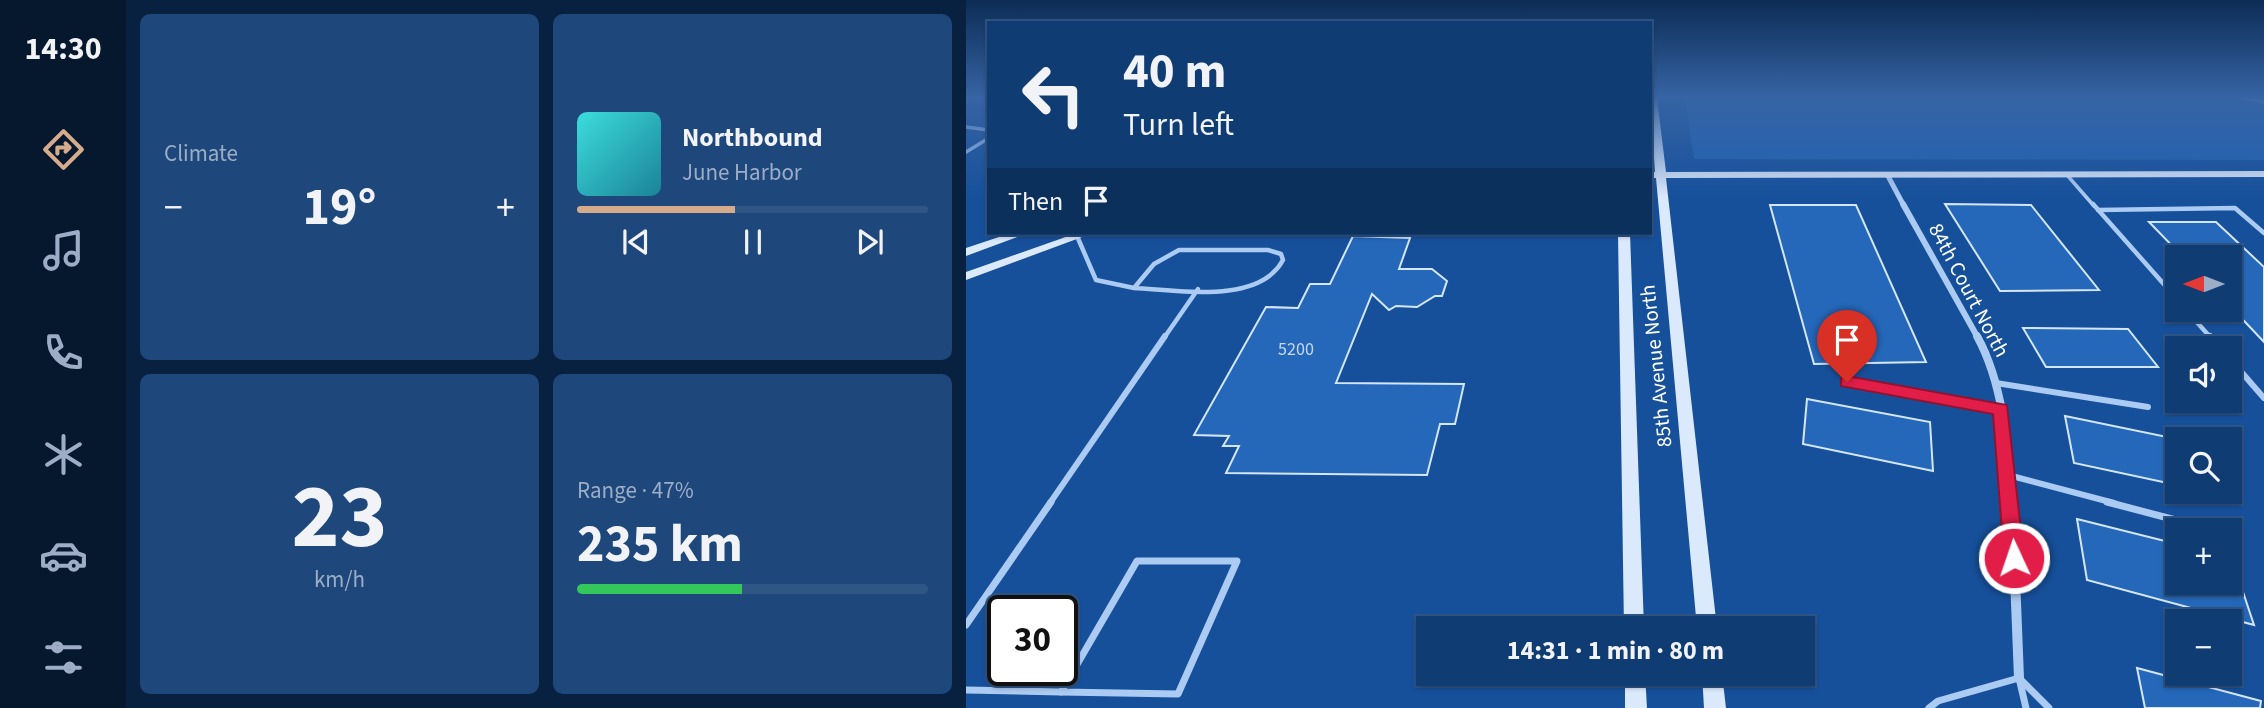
<!DOCTYPE html>
<meta charset="utf-8">
<style>
:root{--surface:#103c74;--page:#1e477c;--text:#f1f3f6;--muted:#9cadc5;--line:#305686;--accent:#d6ab8b}
body{margin:0;font-family:"Source Sans 3",sans-serif;background:var(--page);color:var(--text);height:100vh;display:flex;flex-direction:column;font-size:26px;white-space:nowrap}
*{box-sizing:border-box;margin:0}
p{font-size:23px;color:var(--muted)}
.icon{flex:none;width:38px;height:38px;fill:none;stroke:currentColor;stroke-width:2;stroke-linecap:round;stroke-linejoin:round}
.map{position:relative;flex:1;overflow:hidden}
.panel{display:flex;flex-direction:column;gap:14px;padding:14px;background:#092140;width:840px}
.panel>*{flex:none}
.hud{position:absolute;left:21px;top:21px;width:665px;height:214px;border-radius:0px;box-shadow:0 2px 5px #0004,0 0 0 2px var(--line);background:#103c74;color:var(--text);overflow:hidden}
.needle{width:46px;rotate:270deg}
.controls{position:absolute;left:1199px;top:245px;display:grid;gap:14px}
.controls a{display:grid;place-items:center;width:77px;height:77px;border-radius:0px;background:var(--surface);box-shadow:0 2px 5px #0004,0 0 0 2px var(--line);font-size:35px}
.speed{position:absolute;left:21px;top:595px;display:flex;gap:14px;font-size:35px;font-weight:700;text-align:center}
.speed>*{display:grid;place-content:center;width:91px;height:91px;border-radius:50%;background:var(--surface);box-shadow:0 2px 5px #0004,0 0 0 2px var(--line);line-height:1}
.speed .limit{border:4px solid #111;border-radius:10px;background:#fff;color:#111}
.pin{position:absolute;display:grid;place-items:center;width:60px;height:60px;color:#fff;margin:-72px -30px;border-radius:50% 50% 50% 0;rotate:-45deg;box-shadow:0 0 7px #0007}
.pin .icon{rotate:45deg}
.me{position:absolute;width:77px;margin:-38px;rotate:357deg;stroke-linejoin:round;filter:drop-shadow(0 0 5px #0008)}
.turn{display:flex;align-items:center;gap:24px;height:147px;padding:0 21px;font-size:32px}
.turn .icon{width:91px;height:91px;stroke-width:2.5}
.turn b{display:block;font-size:49px;line-height:60px}
.then{display:flex;align-items:center;height:66px;padding:0 21px;background:#0003;gap:14px;font-size:26px}
.big{font-size:52px;font-weight:700;line-height:1.1}
.panel .tile{flex:1;display:flex;flex-direction:column;justify-content:center;gap:10px;min-width:0;padding:0 24px;border-radius:10px;background:var(--page)}
.panel .dial{align-items:center;gap:0}
.dial b{font-size:91px;line-height:1}
.song{display:flex;align-items:center;gap:21px}
.cover{width:84px;height:84px;border-radius:10px;background:linear-gradient(135deg,hsl(180 70% 55%),hsl(190 70% 35%))}
.played{height:7px;border-radius:4px;background:linear-gradient(90deg,var(--accent) 45%,var(--line) 45%)}
.keys{display:flex;justify-content:space-around;direction:ltr}
.heat{display:flex;justify-content:space-between;align-items:center;font-size:38px;direction:ltr}
.charge{height:10px;border-radius:5px;background:linear-gradient(90deg,#34c759 47%,var(--line) 0)}
.panel .tiles{flex:1;display:grid;gap:14px;grid-template-columns:repeat(2,1fr)}
.trip{position:absolute;left:450px;top:616px;width:399px;height:70px;border-radius:0px;background:var(--surface);box-shadow:0 2px 5px #0004,0 0 0 2px var(--line);font-weight:700;line-height:70px;text-align:center}
main{display:flex;flex:1;min-height:0}
.tabs{display:flex;flex-direction:column;width:126px;justify-content:space-around;align-items:center;background:#06182e;color:var(--muted)}
.tabs .icon{width:49px;height:49px}
.tabs .selected{color:var(--accent)}
.tabs b{font-size:32px;color:var(--text)}
.map>svg:first-child{display:block}
</style>
<main>
<nav class="tabs">
<b>14:30</b>
<svg class="icon selected" aria-label="directions" viewBox="0 0 24 24"><path d="M12 3l9 9-9 9-9-9zM9 14v-3h6M13 9l2 2-2 2"/></svg>
<svg class="icon" aria-label="music" viewBox="0 0 24 24"><path d="M9 18V5l10-2v13"/><circle cx="6" cy="18" r="3"/><circle cx="16" cy="16" r="3"/></svg>
<svg class="icon" aria-label="phone" viewBox="0 0 24 24"><path d="M5 4h4l2 5-3 2q2 4 5 5l2-3 5 2v4C11 20 4 13 5 4z"/></svg>
<svg class="icon" aria-label="climate" viewBox="0 0 24 24"><path d="M12 3v18M4 7l16 10M4 17L20 7"/></svg>
<svg class="icon" aria-label="car" viewBox="0 0 24 24"><path d="M5 17H2v-5l4-1 3-4h7l3 4 3 1v5h-3M9 17h6M6 11h13"/><circle cx="7" cy="17" r="2"/><circle cx="17" cy="17" r="2"/></svg>
<svg class="icon" aria-label="filters" viewBox="0 0 24 24"><path d="M4 7h16M4 17h16"/><circle cx="9" cy="7" r="2"/><circle cx="15" cy="17" r="2"/></svg>
</nav>
<section class="panel">
<div class="tiles">
<div class="tile"><p>Climate</p>
<div class="heat"><a>−</a><b class="big">19°</b><a>+</a></div>
</div>
<div class="tile">
<div class="song"><i class="cover"></i><div><b>Northbound</b><p>June Harbor</p></div></div>
<div class="played"></div>
<div class="keys"><svg class="icon" aria-label="previous" viewBox="0 0 24 24"><path d="M18 5L8 12l10 7zM5 5v14"/></svg><svg class="icon" aria-label="pause" viewBox="0 0 24 24"><path d="M8 5v14M16 5v14"/></svg><svg class="icon" aria-label="next" viewBox="0 0 24 24"><path d="M6 5l10 7-10 7zM19 5v14"/></svg></div>
</div>
<div class="tile dial"><b>23</b><p>km/h</p></div>
<div class="tile"><p>Range · 47%</p><b class="big">235 km</b><div class="charge"></div></div>
</div>
</section>
<div class="map">
<svg width="1298" height="708" viewBox="0 0 1298 708">
<rect width="100%" height="100%" fill="#16509b"/>
<path fill="#1f62b4" d="M 719,98 L 1298,98 L 1298,160 L 728,159 Z"/>
<g fill="#2567b9" stroke="#d4e6fc" stroke-width="2">
<path d="M 979,204 L 1065,205 L 1133,290 L 1034,291 Z"/>
<path d="M 804,205 L 890,205 L 960,362 L 848,364 Z"/>
<path d="M 1183,222 L 1250,222 L 1298,267 L 1298,342 L 1264,306 L 1264,257 L 1217,257 Z"/>
<path d="M 387,236 L 444,238 L 433,269 L 466,269 L 481,281 L 476,296 L 469,296 L 451,307 L 430,306 L 423,310 L 406,294 L 370,383 L 498,384 L 489,424 L 474,424 L 461,475 L 260,473 L 273,446 L 257,446 L 263,436 L 228,435 L 300,307 L 332,308 L 344,284 L 364,284 Z"/>
<path d="M 1057,328 L 1162,329 L 1192,367 L 1080,367 Z"/>
<path d="M 841,399 L 964,422 L 967,471 L 837,444 Z"/>
<path d="M 1099,416 L 1211,439 L 1211,485 L 1108,463 Z"/>
<path d="M 1111,519 L 1211,544 L 1211,583 L 1274,583 L 1288,625 L 1121,580 Z"/>
<path d="M 1171,668 L 1295,701 L 1294,708 L 1179,708 Z"/>
</g>
<g fill="none" stroke-linecap="round" stroke-linejoin="round">
<g stroke="#accbf2" stroke-width="3.5">
<path d="M 1277,98 L 1298,102"/>
<path d="M 0,127 L 23,130"/>
<path d="M 0,152 L 23,138"/>
<path d="M 1101,175 L 1128,206"/>
</g>
<g stroke="#accbf2" stroke-width="4.5">
<path d="M 1127,204 L 1211,299"/>
<path d="M 1132,210 L 1269,208 L 1298,233"/>
<path d="M 111,236 L 130,280 L 168,288"/>
<path d="M 213,250 L 302,250 L 315,254 L 317,260 C 293,305 211,290 168,288 L 188,264 Z"/>
<path d="M 1220,310 L 1245,338"/>
<path d="M 198,338 L 232,289"/>
</g>
<g stroke="#accbf2" stroke-width="6">
<path d="M 1244,336 L 1254,348"/>
<path d="M 1264,359 L 1298,398"/>
<path d="M 881,382 L 1035,409"/>
<path d="M 1030,383 L 1182,407"/>
<path d="M 1042,475 L 1148,503"/>
<path d="M 84,503 L 199,336"/>
</g>
<g stroke="#accbf2" stroke-width="7">
<path d="M 1141,502 L 1225,524"/>
<path d="M 171,561 L 271,561 L 212,694 L 95,692 Z"/>
<path d="M 0,625 L 85,502"/>
<path d="M 1053,678 L 1083,708"/>
<path d="M 1053,678 L 1060,708"/>
<path d="M 0,690 L 95,692"/>
<path d="M 963,708 L 972,701 L 1053,678"/>
</g>
<path stroke="#accbf2" stroke-width="5" d="M 922,176 L 938,206"/>
<path stroke="#accbf2" stroke-width="6" d="M 937,204 L 1012,338"/>
<path stroke="#accbf2" stroke-width="8" d="M 1011,336 C 1038,385 1042,449 1046,503"/>
<path stroke="#accbf2" stroke-width="10" d="M 1046,502 L 1053,678"/>
<g fill="#dbe9fc" fill-rule="evenodd">
<path d="M 684,98 L 691,98 L 700,172 L 1298,171 L 1298,177 L 700,178 L 751,628 L 731,628 L 690,178 L 684,178 L 684,172 L 689,172 Z"/>
<path d="M 45,233 L 62,233 L 0,256 L 0,248 Z"/>
<path d="M 111,233 L 127,233 L 0,280 L 0,272 Z"/>
<path d="M 652,233 L 664,233 L 678,628 L 658,628 Z"/>
<path d="M 659,674 L 679,674 L 681,708 L 659,708 Z"/>
<path d="M 736,674 L 756,674 L 760,708 L 738,708 Z"/>
</g>
</g>
<linearGradient id="sky" x2="0" y2="1"><stop stop-color="#0c2c55"/><stop offset="0.49" stop-color="#3664a4"/><stop offset="1" stop-color="#3664a4" stop-opacity="0"/></linearGradient>
<rect width="1298" height="198" fill="url(#sky)"/>
<path fill="#e11d48" stroke="#92132f" stroke-width="2" d="M 881,376 L 1041,405 L 1058,558 L 1055,565 L 1048,568 L 1041,565 L 1038,558 L 1027,414 L 875,386 L 875,378 Z"/>
<g text-anchor="middle" stroke-width="7" stroke-linejoin="round" paint-order="stroke">
<g font-size="18" fill="#c8d9ee">
<text x="330" y="355">5200</text>
</g>
<g font-size="21" fill="#fff" stroke="#16509b">
<text transform="translate(1003 290) rotate(62)" y="7">84th Court North</text>
<text transform="translate(690 366) rotate(-96)" y="7">85th Avenue North</text>
</g>
</g>
</svg>
<div class="controls">
<a><svg class="needle" viewBox="-14 -14 28 28"><path d="M0-13l5 13h-10z" fill="#e53935"/><path d="M0 13l5-13h-10z" fill="#9cadc5"/></svg></a>
<a><svg class="icon" aria-label="sound" viewBox="0 0 24 24"><path d="M4 9h4l5-4v14l-5-4H4zM17 9q2 3 0 6"/></svg></a>
<a><svg class="icon" aria-label="search" viewBox="0 0 24 24"><circle cx="10" cy="10" r="6"/><path d="M15 15l6 6"/></svg></a>
<a>+</a>
<a>−</a>
</div>
<div class="speed"><div class="limit">30</div></div>
<div class="pin" style="left:881px;top:382px;background:#d93025"><svg class="icon" aria-label="arrive" viewBox="0 0 24 24"><path d="M6 21V4h12l-3 4 3 4H6"/></svg></div>
<svg class="me" style="left:1048px;top:558px" viewBox="-20 -20 40 40"><circle r="17" fill="#e11d48" stroke="#fff" stroke-width="3"/><path d="M0-11L8 9 0 5-8 9z" fill="#fff"/></svg>
<div class="trip">14:31 · 1 min · 80 m</div>
<div class="hud">
<div class="turn"><svg class="icon" aria-label="left" viewBox="0 0 24 24"><path d="M17 20v-9H6M10 6l-5 5 5 5"/></svg><div><b>40 m</b>Turn left</div></div>
<div class="then">Then<svg class="icon" aria-label="arrive" viewBox="0 0 24 24"><path d="M6 21V4h12l-3 4 3 4H6"/></svg></div>
</div>
</div>
</main>
